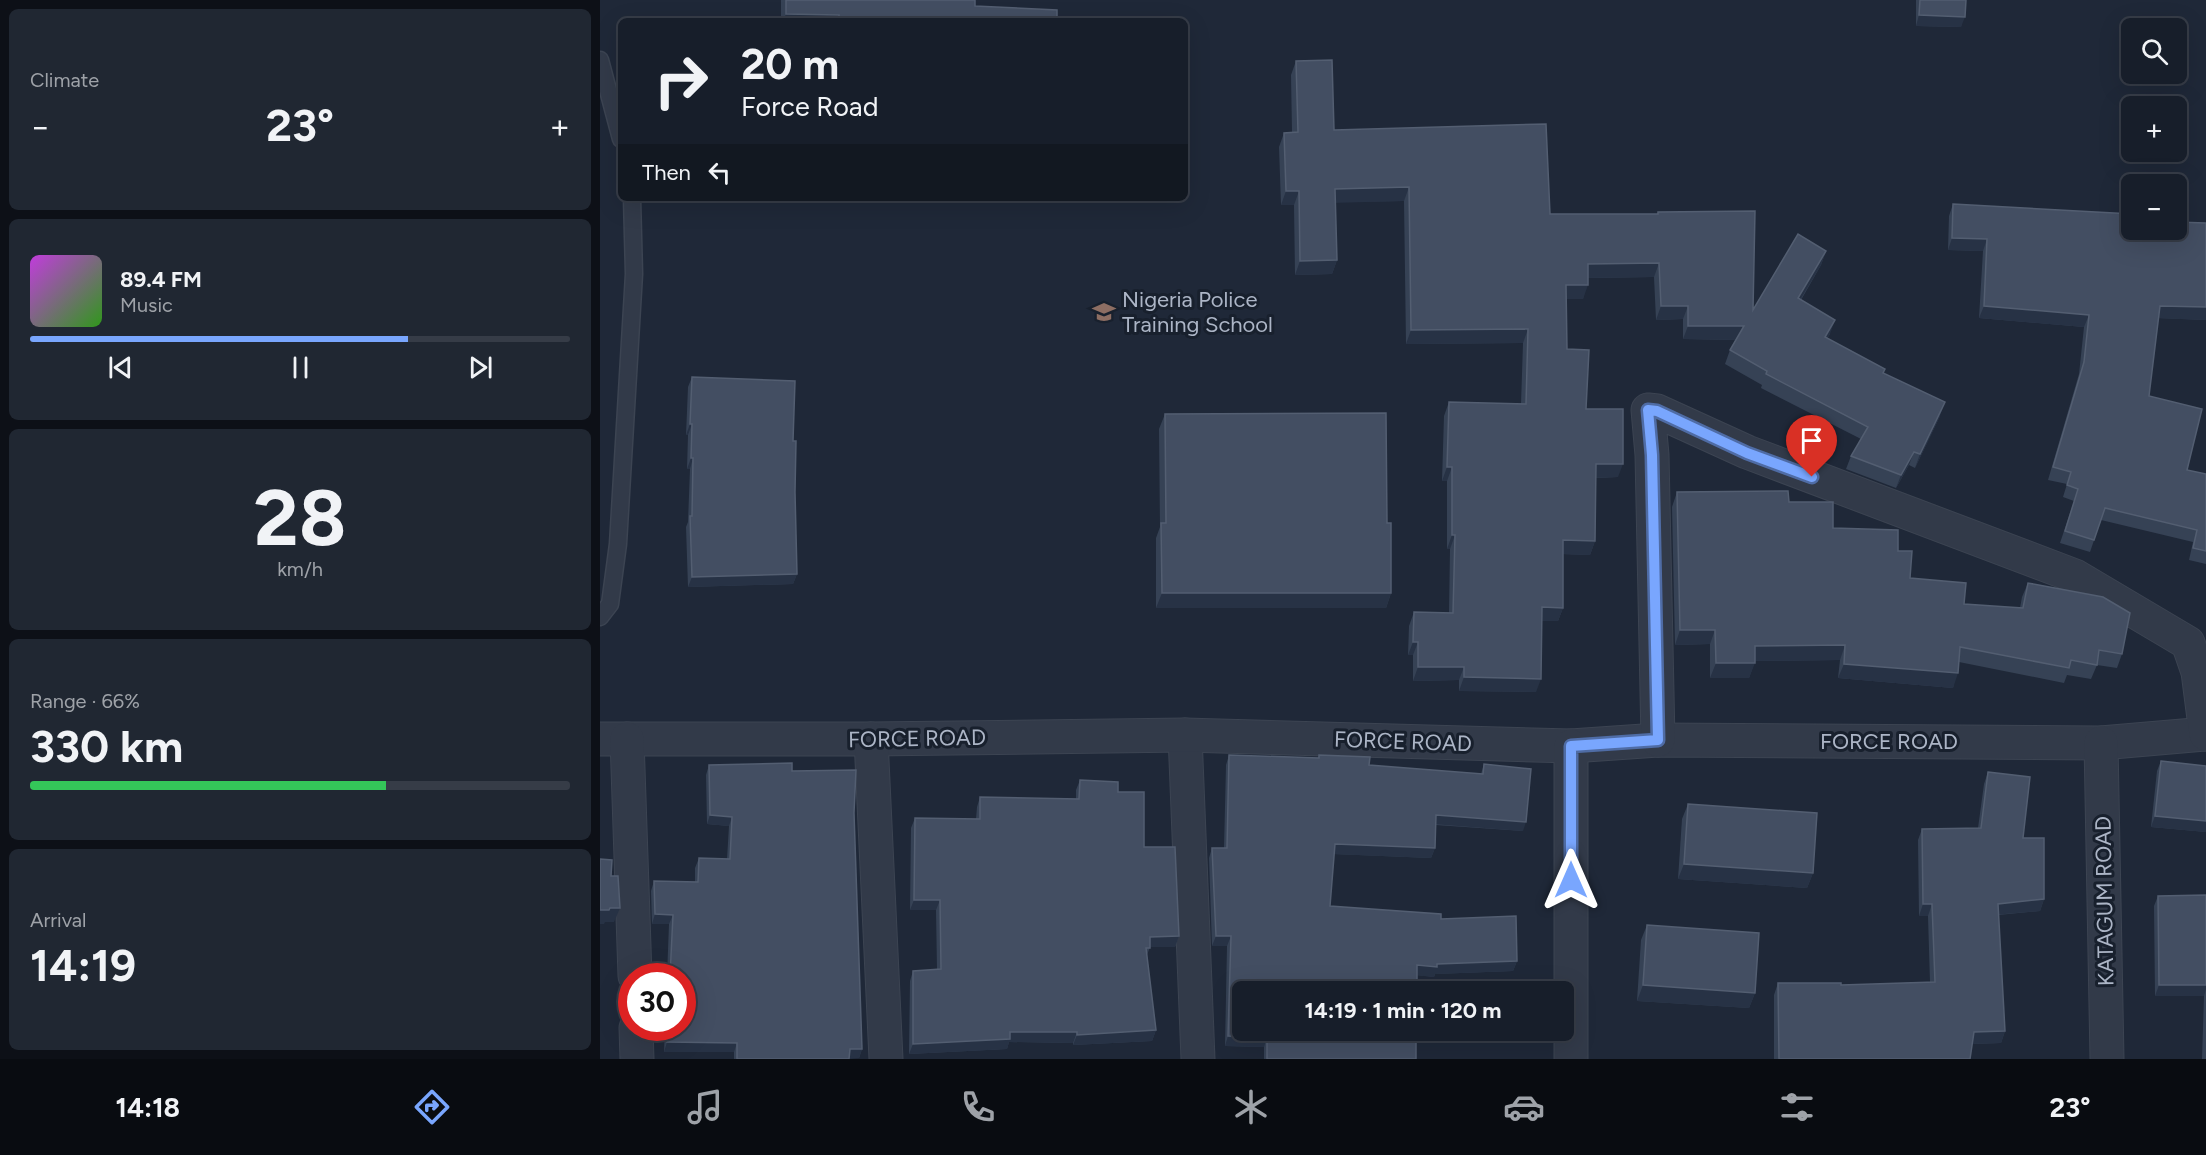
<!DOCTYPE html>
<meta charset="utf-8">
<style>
:root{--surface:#171e2a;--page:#202732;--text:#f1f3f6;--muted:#9ea2a8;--line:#363c47;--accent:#79a6fe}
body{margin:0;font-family:Figtree,sans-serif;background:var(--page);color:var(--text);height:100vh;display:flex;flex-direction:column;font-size:22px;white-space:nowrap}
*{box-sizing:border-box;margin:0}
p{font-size:20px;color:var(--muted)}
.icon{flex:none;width:33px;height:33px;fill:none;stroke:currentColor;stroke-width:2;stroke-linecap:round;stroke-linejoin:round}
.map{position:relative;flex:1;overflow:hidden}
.side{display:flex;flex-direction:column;gap:9px;padding:9px;background:#0d1017;width:600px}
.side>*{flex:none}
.hud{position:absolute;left:18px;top:18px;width:570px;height:183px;border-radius:9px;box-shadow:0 6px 24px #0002,0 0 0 2px var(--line);background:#171e2a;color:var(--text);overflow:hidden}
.fabs{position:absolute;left:1521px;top:18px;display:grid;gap:12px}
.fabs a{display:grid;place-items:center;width:66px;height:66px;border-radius:9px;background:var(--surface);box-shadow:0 6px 24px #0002,0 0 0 2px var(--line);font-size:30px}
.speed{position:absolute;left:18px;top:963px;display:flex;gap:12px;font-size:30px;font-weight:700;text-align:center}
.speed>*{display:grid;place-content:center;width:78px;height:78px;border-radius:50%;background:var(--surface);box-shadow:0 6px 24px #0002,0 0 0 2px var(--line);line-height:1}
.speed .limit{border:9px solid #d22;background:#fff;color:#111}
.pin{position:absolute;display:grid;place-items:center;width:51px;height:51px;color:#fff;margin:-62px -26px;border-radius:50% 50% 50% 0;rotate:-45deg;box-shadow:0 0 6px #0007}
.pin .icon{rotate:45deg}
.me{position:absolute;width:66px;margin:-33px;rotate:0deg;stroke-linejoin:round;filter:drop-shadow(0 0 4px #0008)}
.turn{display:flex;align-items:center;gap:21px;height:126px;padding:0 24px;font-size:27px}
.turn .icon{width:78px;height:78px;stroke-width:2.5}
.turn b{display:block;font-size:42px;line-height:51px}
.then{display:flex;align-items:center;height:57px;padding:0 24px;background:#0003;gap:12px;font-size:22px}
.big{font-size:45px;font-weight:700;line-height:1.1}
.side .card{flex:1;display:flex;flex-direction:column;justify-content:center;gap:9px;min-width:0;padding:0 21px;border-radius:9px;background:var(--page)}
.side .dial{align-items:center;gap:0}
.dial b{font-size:78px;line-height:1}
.song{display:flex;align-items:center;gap:18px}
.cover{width:72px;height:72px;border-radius:9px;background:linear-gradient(135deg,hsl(290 70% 55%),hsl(110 70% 35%))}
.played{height:6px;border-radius:3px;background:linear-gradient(90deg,var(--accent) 70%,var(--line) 70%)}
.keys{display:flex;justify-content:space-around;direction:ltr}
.heat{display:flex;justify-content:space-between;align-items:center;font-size:33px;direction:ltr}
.charge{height:9px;border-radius:4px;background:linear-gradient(90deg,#34c759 66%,var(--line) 0)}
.trip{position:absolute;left:632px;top:981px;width:342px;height:60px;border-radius:9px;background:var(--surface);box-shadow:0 6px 24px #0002,0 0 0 2px var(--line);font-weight:700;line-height:60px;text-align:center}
.tab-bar{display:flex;height:96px;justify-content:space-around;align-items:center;background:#090c11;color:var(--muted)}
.tab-bar .icon{width:42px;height:42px}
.tab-bar .selected{color:var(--accent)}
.tab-bar b{font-size:27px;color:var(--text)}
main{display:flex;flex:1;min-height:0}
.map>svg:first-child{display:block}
</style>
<main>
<section class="side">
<div class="card"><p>Climate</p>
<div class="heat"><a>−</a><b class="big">23°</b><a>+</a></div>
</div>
<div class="card">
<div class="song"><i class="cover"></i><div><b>89.4 FM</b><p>Music</p></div></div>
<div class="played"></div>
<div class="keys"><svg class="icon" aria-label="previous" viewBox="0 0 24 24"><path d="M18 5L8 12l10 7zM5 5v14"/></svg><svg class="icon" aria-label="pause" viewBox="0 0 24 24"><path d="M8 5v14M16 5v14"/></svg><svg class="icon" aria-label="next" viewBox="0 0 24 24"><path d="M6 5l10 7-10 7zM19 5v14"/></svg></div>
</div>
<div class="card dial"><b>28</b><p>km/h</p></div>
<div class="card"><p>Range · 66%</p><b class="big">330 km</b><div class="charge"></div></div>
<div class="card"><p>Arrival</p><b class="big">14:19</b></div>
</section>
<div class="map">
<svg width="1606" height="1059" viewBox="0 0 1606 1059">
<rect width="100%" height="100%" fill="#1f2838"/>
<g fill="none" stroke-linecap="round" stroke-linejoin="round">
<g stroke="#3c4452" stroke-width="19">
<g id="lane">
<path d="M 0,60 L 21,139"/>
<path d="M 0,617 L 10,604 L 18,544 L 34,274 L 32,198"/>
</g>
</g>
<g stroke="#3c4452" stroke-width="35">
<g id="street">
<path d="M 585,735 L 598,1059"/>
<path d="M 0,739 L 271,739 L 585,735 L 971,746 L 1058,740 L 1501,743 L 1606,734"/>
<path d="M 27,739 L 35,976"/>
<path d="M 271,739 L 286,1059"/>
<path d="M 1058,740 L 1052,455 L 1048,410 L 1057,411 L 1147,452 L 1475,576 L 1588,643 L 1598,672 L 1606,734"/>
<path d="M 1501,743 L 1507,1059"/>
<path d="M 36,1028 L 37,1059"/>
<path d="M 971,1059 L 971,746"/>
</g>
</g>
<use href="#lane" stroke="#323a49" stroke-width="16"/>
<use href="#street" stroke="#323a49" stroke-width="33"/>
</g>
<g fill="#364255">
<path d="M 181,0 L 375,0 L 375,6 L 457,21 L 181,21 Z"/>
<path d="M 1316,0 L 1366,0 L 1361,27 L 1316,26 Z"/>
<path d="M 696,61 L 734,130 L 950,214 L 1057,214 L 1058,212 L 1153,310 L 1226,251 L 1221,265 L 1201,300 L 1230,334 L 1227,339 L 1283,374 L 1340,416 L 1315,468 L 1309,465 L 1296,488 L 1246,469 L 1251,456 L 1261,439 L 1161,388 L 1162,385 L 1125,364 L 1130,350 L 1136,340 L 1083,339 L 1083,319 L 1056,320 L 1054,277 L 988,278 L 983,299 L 966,299 L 967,349 L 986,409 L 1018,477 L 996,478 L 995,541 L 990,555 L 963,554 L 963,608 L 958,621 L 942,621 L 936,692 L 859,691 L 859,680 L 813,681 L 813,655 L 808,655 L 809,626 L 814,612 L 849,613 L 850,549 L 847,549 L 847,481 L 842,481 L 844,416 L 849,402 L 921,404 L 923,343 L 806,344 L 804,201 L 735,202 L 737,260 L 732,274 L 695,275 L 694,205 L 681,205 L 679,147 L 684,133 L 692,132 L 691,75 Z"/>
<path d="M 1353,204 L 1532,230 L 1606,223 L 1606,320 L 1558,318 L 1549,396 L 1587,470 L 1606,474 L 1606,564 L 1589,560 L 1593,542 L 1501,520 L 1490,552 L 1460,543 L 1474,501 L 1463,497 L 1467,484 L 1448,480 L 1479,374 L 1484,327 L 1379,318 L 1383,251 L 1348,250 L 1349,216 Z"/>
<path d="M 92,377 L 193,441 L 197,574 L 193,584 L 88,587 L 86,527 L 88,522 L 90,469 L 87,469 L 88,435 L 86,435 L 88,387 Z"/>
<path d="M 565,414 L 787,523 L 791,593 L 786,608 L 556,608 L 556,538 L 560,527 L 559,429 Z"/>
<path d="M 1077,492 L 1189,502 L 1233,528 L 1298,551 L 1310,578 L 1364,604 L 1420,608 L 1422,597 L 1428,583 L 1522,654 L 1517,668 L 1497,665 L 1491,679 L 1467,675 L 1464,683 L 1359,662 L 1353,688 L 1238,678 L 1240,660 L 1155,661 L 1149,678 L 1110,678 L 1110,644 L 1075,645 L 1072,507 Z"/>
<path d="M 629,755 L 718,758 L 719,755 L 769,765 L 881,774 L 884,764 L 923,831 L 836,825 L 835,848 L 831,858 L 734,854 L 730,906 L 841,919 L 917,961 L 913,971 L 835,974 L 834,977 L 817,975 L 816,1059 L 664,1059 L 664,1047 L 625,1046 L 627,946 L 612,946 L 609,858 L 612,848 L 624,848 L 626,765 Z"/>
<path d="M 1561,761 L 1606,766 L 1606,832 L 1551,827 L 1557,771 Z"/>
<path d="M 109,765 L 192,771 L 254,813 L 262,1049 L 259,1058 L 134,1059 L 134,1052 L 64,1052 L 65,1028 L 82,1028 L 82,976 L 67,976 L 69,924 L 52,924 L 51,891 L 54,881 L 95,882 L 95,868 L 99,858 L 127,859 L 129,826 L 107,824 L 106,775 Z"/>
<path d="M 1388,772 L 1423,838 L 1444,899 L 1440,911 L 1398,915 L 1405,1031 L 1401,1043 L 1372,1044 L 1370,1059 L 1174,1059 L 1174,995 L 1178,983 L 1241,985 L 1330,982 L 1328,916 L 1319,916 L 1318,840 L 1322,829 L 1378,828 L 1384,784 Z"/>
<path d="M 480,780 L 518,792 L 544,847 L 579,936 L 575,947 L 550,947 L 547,955 L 556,1030 L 552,1041 L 473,1045 L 473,1043 L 409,1042 L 407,1049 L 309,1054 L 310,981 L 313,971 L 337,970 L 336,910 L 310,910 L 311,828 L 315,818 L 376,819 L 377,807 L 380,797 L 476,799 L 476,790 Z"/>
<path d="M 1088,804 L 1213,873 L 1207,888 L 1078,879 L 1082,819 Z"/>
<path d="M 1606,895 L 1606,1059 L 1602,1059 L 1604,996 L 1555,996 L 1554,906 L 1558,896 Z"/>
<path d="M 1047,925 L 1155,993 L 1149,1008 L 1037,1001 L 1041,940 Z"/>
</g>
<g fill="#273245">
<path d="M 186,14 L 239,15 L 237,21 L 183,21 Z"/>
<path d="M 1319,15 L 1365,17 L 1361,27 L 1316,26 Z"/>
<path d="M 239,19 L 284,21 L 238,21 Z"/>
<path d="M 809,187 L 804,201 L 730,203 L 735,189 Z"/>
<path d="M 686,191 L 699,191 L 694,205 L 681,205 Z"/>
<path d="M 1352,238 L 1387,239 L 1383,251 L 1348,250 Z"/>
<path d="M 1226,251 L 1221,265 L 1193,312 L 1198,298 Z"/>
<path d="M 737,260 L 732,274 L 695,275 L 700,261 Z"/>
<path d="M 1059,263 L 1054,277 L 983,278 L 988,264 Z"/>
<path d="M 966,285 L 988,285 L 983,299 L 961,299 Z"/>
<path d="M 1061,306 L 1088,306 L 1083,319 L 1056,320 Z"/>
<path d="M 1384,306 L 1489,315 L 1484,327 L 1379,318 Z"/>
<path d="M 1560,306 L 1606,307 L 1606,320 L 1555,318 Z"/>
<path d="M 1235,320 L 1230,334 L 1220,351 L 1225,337 Z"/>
<path d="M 1088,326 L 1144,326 L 1139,340 L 1083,339 Z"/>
<path d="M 928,329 L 923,343 L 806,344 L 811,330 Z"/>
<path d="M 1345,402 L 1340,416 L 1315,468 L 1320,454 Z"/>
<path d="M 90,424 L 92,424 L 88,435 L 86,435 Z"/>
<path d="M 1314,452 L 1309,465 L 1296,488 L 1301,475 Z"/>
<path d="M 91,458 L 93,458 L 90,469 L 87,469 Z"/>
<path d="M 996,464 L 1023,464 L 1018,477 L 991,478 Z"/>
<path d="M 847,467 L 852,467 L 847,481 L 842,481 Z"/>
<path d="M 852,535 L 855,535 L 850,549 L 847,549 Z"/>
<path d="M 963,540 L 995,541 L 990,555 L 958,554 Z"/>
<path d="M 197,574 L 193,584 L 88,587 L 92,577 Z"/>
<path d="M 562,593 L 791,593 L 786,608 L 556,608 Z"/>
<path d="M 942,607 L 963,608 L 958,621 L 937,621 Z"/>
<path d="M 1080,630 L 1115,630 L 1110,644 L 1075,645 Z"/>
<path d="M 813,642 L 818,642 L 813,655 L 808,655 Z"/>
<path d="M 1245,645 L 1240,660 L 1150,661 L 1155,646 Z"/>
<path d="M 1116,663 L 1155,663 L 1149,678 L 1110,678 Z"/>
<path d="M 1244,664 L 1358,673 L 1353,688 L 1238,678 Z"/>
<path d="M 818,667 L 864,667 L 859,680 L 813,681 Z"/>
<path d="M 864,677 L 941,679 L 936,692 L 859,691 Z"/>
<path d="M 110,815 L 132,817 L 129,826 L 107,824 Z"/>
<path d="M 836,815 L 926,822 L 923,831 L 833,824 Z"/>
<path d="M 1555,816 L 1606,821 L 1606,832 L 1551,827 Z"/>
<path d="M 735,844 L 835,848 L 831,858 L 731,854 Z"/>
<path d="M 1084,864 L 1213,873 L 1207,888 L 1078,879 Z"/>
<path d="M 1444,899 L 1440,911 L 1393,915 L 1398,904 Z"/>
<path d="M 314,900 L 340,900 L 336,910 L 310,910 Z"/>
<path d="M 1323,904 L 1332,904 L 1328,916 L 1319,916 Z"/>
<path d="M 10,908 L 20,908 L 14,922 L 5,922 L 4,924 L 0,924 L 0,910 Z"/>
<path d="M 55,914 L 73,915 L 69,924 L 52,924 Z"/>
<path d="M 579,936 L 575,947 L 546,947 L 550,937 Z"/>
<path d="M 616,936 L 631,936 L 627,946 L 612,946 Z"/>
<path d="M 917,961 L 913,971 L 835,974 L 834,977 L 813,975 L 817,965 Z"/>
<path d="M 1043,985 L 1155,993 L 1149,1008 L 1037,1001 Z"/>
<path d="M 1559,985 L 1606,985 L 1606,989 L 1604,996 L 1555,996 Z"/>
<path d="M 556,1030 L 552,1041 L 473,1045 L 477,1035 Z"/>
<path d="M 1405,1031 L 1401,1043 L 1370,1044 L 1374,1032 Z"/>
<path d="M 410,1032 L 477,1032 L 473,1043 L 409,1042 L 407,1049 L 309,1054 L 313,1044 Z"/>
<path d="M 628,1036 L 667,1037 L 664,1047 L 625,1046 Z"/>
<path d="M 67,1042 L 137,1043 L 134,1052 L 64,1052 Z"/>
<path d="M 250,1049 L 262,1049 L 259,1058 L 247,1059 Z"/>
</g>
<g fill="#434e62" stroke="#535e71" stroke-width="1.5">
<path d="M 186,0 L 375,0 L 375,6 L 457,10 L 457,21 L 284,21 L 239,19 L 239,15 L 186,14 Z"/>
<path d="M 1320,0 L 1366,0 L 1365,17 L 1319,15 Z"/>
<path d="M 732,60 L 734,130 L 946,124 L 950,214 L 1058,214 L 1058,212 L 1155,211 L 1153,310 L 1198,234 L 1226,251 L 1198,298 L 1235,320 L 1225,337 L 1285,369 L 1283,373 L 1345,402 L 1320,454 L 1314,452 L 1301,475 L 1251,456 L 1268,427 L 1166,374 L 1167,371 L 1130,350 L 1144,326 L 1088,326 L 1088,306 L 1061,306 L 1059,263 L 988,264 L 988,285 L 966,285 L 967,349 L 989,350 L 986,409 L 1023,409 L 1023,464 L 996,464 L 995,541 L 963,540 L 963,608 L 942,607 L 941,679 L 864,677 L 864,667 L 818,667 L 818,642 L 813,642 L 814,612 L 853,613 L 855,535 L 852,535 L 852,467 L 847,467 L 849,402 L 926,404 L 928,329 L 811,330 L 809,187 L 735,189 L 737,260 L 700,261 L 699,191 L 686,191 L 684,133 L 698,132 L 696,61 Z"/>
<path d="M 1353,204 L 1532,214 L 1532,230 L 1576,230 L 1576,222 L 1606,223 L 1606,307 L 1560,306 L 1549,396 L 1602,409 L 1587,470 L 1606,474 L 1606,551 L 1593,548 L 1597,530 L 1505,508 L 1494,540 L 1465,531 L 1478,489 L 1467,485 L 1471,472 L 1453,467 L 1484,362 L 1489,315 L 1384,306 L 1387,239 L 1352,238 Z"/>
<path d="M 92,377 L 195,381 L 193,441 L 196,441 L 195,492 L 197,574 L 92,577 L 90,516 L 92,516 L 93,458 L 91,458 L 92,424 L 90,424 Z"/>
<path d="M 786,413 L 787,523 L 791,523 L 791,593 L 562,593 L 561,523 L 566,523 L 565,414 Z"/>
<path d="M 1188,491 L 1189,502 L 1233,502 L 1233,528 L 1298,530 L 1298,551 L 1312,551 L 1310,578 L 1366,583 L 1364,604 L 1423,608 L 1428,583 L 1503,597 L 1530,613 L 1522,654 L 1499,650 L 1497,665 L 1471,660 L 1469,668 L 1360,647 L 1358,673 L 1244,664 L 1245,645 L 1155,646 L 1155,663 L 1116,663 L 1115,630 L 1080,630 L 1077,492 Z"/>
<path d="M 629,755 L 719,758 L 719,755 L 770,757 L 769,765 L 883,774 L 884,764 L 931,769 L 926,822 L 836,815 L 835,848 L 735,844 L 730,906 L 841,914 L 841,919 L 916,916 L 917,961 L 837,964 L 837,967 L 817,965 L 817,992 L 642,992 L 642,1030 L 816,1030 L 816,1059 L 667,1059 L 667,1037 L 628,1036 L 631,936 L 616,936 L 612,848 L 627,848 Z"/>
<path d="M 1561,761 L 1606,766 L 1606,821 L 1555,816 Z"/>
<path d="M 192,763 L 192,771 L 256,770 L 254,813 L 262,1049 L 250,1049 L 249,1059 L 137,1059 L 137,1043 L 67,1042 L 68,1028 L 82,1028 L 82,976 L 70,976 L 73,915 L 55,914 L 54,881 L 98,882 L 99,858 L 130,859 L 132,817 L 110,815 L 109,765 Z"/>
<path d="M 1388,772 L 1430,777 L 1423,838 L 1444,838 L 1444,899 L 1398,904 L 1405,1031 L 1374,1032 L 1370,1059 L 1179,1059 L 1178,983 L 1241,983 L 1241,985 L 1335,982 L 1332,904 L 1323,904 L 1322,829 L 1381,828 Z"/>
<path d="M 480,780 L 518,782 L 518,792 L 544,792 L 544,847 L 575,847 L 579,936 L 550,937 L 550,948 L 546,948 L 556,1030 L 477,1035 L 477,1032 L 410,1032 L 410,1039 L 313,1044 L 313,971 L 341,969 L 340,900 L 314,900 L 315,818 L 380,819 L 380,797 L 479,799 Z"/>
<path d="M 1088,804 L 1217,813 L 1213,873 L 1084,864 Z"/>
<path d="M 0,859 L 12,860 L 11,876 L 18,876 L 20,908 L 10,908 L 9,910 L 0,910 Z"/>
<path d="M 1606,895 L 1606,985 L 1559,985 L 1558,896 Z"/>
<path d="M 1047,925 L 1159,933 L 1155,993 L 1043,985 Z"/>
</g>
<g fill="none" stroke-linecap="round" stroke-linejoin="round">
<g stroke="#4f6ca5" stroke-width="15">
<path id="route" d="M 971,880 L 971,746 L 1058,740 L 1052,455 L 1048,410 L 1057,411 L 1147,453 L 1212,477"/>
</g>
<use href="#route" stroke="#79a6fe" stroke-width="10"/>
</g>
<defs>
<g id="university-bare" transform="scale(1.8)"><path d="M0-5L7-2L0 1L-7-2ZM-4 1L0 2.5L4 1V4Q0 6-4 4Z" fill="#8d6e63" stroke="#18202d" stroke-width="2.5" paint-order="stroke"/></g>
</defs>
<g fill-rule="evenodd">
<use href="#university-bare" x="504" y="312"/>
</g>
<g text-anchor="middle" stroke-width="6" stroke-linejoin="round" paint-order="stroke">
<g font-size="22" fill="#acb5c6" stroke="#18202d" text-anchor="start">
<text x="522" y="307">Nigeria Police<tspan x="522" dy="25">Training School</tspan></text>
</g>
<g font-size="22" fill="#acb5c6" stroke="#18202d">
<text transform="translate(317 738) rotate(-1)" y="8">FORCE ROAD</text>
<text transform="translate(803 741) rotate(2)" y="8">FORCE ROAD</text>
<text x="1289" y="749">FORCE ROAD</text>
<text transform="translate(1504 901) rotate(-91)" y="8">KATAGUM ROAD</text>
</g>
</g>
</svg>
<div class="fabs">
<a><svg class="icon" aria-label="search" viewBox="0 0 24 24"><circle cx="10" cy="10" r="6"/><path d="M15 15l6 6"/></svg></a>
<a>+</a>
<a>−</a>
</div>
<div class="speed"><div class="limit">30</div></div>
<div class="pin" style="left:1212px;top:477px;background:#d93025"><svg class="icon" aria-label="arrive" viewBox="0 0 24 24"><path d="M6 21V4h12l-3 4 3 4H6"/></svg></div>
<svg class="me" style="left:971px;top:880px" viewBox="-20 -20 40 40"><path d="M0-17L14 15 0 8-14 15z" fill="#79a6fe" stroke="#fff" stroke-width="4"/></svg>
<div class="trip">14:19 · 1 min · 120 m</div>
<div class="hud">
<div class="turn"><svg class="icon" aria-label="right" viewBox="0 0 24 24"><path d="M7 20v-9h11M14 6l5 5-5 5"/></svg><div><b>20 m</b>Force Road</div></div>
<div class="then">Then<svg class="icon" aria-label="left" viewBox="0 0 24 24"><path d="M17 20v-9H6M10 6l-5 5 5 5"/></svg></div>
</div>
</div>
</main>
<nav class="tab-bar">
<b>14:18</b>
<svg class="icon selected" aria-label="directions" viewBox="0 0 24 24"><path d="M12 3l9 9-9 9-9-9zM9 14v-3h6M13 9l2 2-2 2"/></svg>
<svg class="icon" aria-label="music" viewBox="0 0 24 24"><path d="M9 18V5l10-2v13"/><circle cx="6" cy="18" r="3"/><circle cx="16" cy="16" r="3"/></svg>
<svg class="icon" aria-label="phone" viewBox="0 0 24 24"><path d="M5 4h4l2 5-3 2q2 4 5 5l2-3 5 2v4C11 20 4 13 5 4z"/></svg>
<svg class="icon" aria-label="climate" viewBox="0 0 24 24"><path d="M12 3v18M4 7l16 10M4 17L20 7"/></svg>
<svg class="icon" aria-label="car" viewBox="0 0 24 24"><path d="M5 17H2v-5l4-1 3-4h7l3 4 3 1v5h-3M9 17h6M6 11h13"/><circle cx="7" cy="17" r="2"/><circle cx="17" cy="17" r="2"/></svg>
<svg class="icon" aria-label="filters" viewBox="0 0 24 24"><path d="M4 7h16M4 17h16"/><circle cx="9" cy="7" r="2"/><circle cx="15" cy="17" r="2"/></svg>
<b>23°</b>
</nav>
